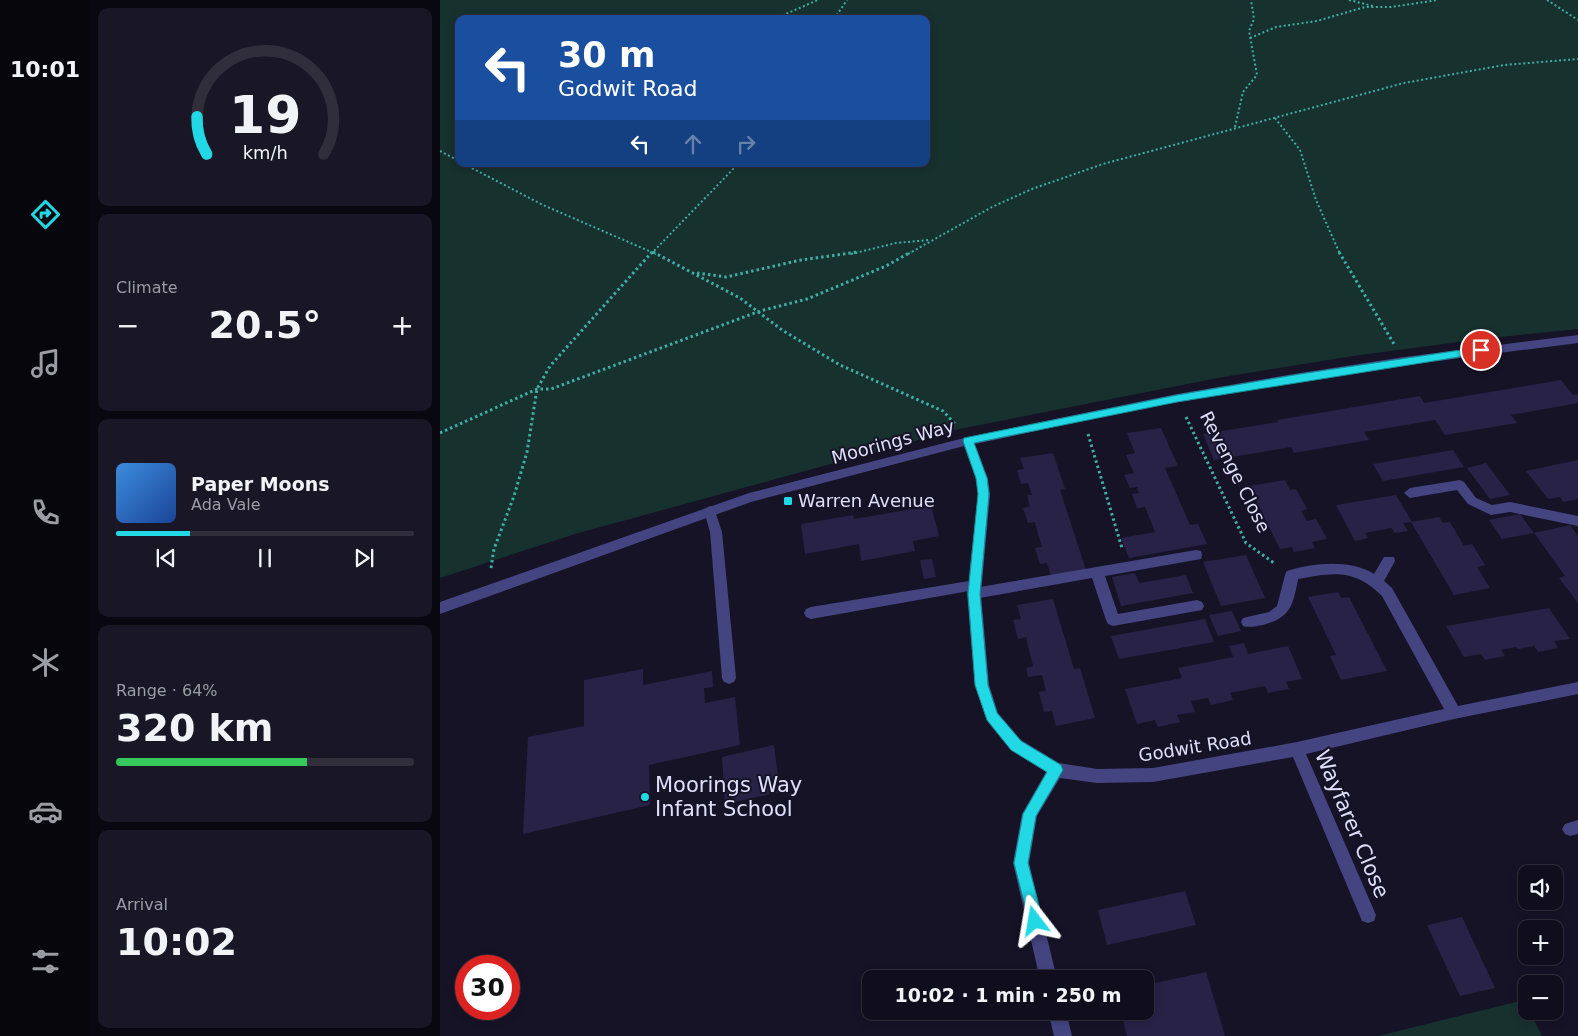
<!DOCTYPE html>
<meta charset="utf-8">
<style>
:root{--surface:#100e1d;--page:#191726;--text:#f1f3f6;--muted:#9c9ca4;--line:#302e3b;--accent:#21d8e4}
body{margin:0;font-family:"DejaVu Sans",sans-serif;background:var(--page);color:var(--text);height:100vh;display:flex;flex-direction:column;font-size:19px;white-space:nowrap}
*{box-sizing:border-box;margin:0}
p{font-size:16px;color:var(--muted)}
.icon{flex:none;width:28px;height:28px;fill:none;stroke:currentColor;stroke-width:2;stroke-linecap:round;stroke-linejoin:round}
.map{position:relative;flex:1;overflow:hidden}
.side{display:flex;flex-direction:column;gap:8px;padding:8px;background:#090810;width:350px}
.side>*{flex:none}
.banner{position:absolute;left:15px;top:15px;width:475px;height:152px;border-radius:10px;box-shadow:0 2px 8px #0003,0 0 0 1px var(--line);background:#1a4fa0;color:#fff;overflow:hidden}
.tools{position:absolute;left:1078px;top:865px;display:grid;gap:10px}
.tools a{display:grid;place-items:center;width:45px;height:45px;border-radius:10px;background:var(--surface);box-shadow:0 2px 8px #0003,0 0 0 1px var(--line);font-size:25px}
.speed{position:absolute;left:15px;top:955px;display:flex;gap:10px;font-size:25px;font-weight:700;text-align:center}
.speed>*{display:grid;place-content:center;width:65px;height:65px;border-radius:50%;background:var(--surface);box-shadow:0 2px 8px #0003,0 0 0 1px var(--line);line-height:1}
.speed .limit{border:8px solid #d22;background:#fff;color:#111}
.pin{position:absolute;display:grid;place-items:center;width:42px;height:42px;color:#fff;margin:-21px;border:2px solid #fff;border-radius:50%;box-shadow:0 1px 5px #0007}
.me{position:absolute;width:55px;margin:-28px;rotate:346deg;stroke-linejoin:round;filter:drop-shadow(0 0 4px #0008)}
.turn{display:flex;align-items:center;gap:18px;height:105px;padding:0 20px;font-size:22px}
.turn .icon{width:65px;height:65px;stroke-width:2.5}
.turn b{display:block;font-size:35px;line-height:42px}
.lanes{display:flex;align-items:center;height:48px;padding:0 20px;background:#0003;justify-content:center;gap:25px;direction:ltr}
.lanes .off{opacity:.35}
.big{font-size:38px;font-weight:700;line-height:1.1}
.side .card{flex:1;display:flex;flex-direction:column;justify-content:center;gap:8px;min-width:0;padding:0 18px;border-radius:10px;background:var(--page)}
.side .dial{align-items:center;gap:0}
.dial svg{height:130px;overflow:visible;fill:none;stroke:var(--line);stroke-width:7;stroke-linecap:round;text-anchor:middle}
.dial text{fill:var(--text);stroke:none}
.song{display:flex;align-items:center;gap:15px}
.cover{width:60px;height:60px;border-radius:8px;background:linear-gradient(135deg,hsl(210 70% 55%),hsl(220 70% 35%))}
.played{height:5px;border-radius:2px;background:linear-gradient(90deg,var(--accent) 25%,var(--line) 25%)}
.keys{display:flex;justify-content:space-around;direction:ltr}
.heat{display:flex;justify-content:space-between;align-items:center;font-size:28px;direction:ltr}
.charge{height:8px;border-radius:4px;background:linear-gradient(90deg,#34c759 64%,var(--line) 0)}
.trip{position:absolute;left:422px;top:970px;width:292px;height:50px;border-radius:10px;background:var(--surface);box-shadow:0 2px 8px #0003,0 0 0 1px var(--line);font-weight:700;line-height:50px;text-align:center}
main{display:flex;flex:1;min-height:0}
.tabs{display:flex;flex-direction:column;width:90px;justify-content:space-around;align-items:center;background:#06060c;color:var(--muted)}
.tabs .icon{width:35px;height:35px}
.tabs .on{color:var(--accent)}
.tabs b{font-size:22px;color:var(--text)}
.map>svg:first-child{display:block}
</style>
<main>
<nav class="tabs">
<b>10:01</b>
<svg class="icon on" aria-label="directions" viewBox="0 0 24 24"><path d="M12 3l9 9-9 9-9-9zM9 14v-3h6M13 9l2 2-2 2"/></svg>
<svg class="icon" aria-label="music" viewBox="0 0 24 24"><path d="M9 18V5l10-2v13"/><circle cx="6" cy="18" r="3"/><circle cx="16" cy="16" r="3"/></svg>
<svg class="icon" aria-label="phone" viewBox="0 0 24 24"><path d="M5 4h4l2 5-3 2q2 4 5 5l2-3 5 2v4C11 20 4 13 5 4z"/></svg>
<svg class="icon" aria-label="climate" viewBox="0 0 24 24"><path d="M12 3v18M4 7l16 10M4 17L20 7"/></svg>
<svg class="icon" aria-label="car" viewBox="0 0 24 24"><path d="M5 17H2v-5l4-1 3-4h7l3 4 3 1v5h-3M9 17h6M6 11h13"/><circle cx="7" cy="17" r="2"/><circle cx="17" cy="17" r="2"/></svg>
<svg class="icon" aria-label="filters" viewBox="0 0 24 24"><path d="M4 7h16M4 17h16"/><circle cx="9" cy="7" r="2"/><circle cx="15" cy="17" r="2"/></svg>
</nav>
<section class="side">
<div class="card dial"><svg viewBox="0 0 100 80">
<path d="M14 69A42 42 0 1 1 86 69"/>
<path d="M14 69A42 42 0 0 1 8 46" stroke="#21d8e4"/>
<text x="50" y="56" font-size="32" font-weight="700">19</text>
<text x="50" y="72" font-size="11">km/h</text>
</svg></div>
<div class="card"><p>Climate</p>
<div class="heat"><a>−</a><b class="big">20.5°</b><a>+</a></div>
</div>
<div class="card">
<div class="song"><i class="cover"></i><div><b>Paper Moons</b><p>Ada Vale</p></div></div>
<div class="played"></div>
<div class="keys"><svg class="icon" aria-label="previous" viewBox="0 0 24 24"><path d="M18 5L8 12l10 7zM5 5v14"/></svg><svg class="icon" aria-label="pause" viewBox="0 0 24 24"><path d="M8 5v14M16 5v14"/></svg><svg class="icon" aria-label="next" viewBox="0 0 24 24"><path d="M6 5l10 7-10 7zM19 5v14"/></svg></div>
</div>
<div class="card"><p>Range · 64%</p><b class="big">320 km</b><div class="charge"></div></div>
<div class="card"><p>Arrival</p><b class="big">10:02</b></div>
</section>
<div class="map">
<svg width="1138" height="1036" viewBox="0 0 1138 1036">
<rect width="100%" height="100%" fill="#161327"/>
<g fill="#17312f" fill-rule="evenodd">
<path d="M 0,0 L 1138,0 L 1138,329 L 1041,339 L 913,356 L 783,377 L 519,429 L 135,534 L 0,578 ZM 19,19 L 486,19 L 486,164 L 19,164 Z"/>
<path d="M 1084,1000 L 1086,1011 L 1090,1011 L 1102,1036 L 938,1036 Z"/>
</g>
<g fill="#282246">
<path d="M 1121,380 L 1133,395 L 1138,394 L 1138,403 L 1071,415 L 1077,423 L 1005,435 L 995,420 L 924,432 L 929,440 L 854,453 L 851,447 L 774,460 L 763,434 L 838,422 L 837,420 L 980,396 L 984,403 Z"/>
<path d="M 721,428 L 738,466 L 725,468 L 750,525 L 758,524 L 767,544 L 689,558 L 681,538 L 715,532 L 705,507 L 697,508 L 692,494 L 699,493 L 697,487 L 690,488 L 684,475 L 694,473 L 686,455 L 695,453 L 687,433 Z"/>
<path d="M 1013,450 L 1024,467 L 943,481 L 933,464 Z"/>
<path d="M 613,453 L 625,489 L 620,490 L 646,570 L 611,576 L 607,563 L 600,564 L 595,548 L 602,547 L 598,534 L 595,522 L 588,523 L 583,508 L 590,507 L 587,495 L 592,495 L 588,483 L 581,484 L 577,470 L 584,469 L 580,458 Z"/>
<path d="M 1138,460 L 1138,499 L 1123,502 L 1120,497 L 1108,499 L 1086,471 Z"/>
<path d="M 1046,463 L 1070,495 L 1050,499 L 1027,468 Z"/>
<path d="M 845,480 L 850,490 L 856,489 L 867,509 L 861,511 L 867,521 L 876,519 L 887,539 L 872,542 L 875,548 L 854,552 L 852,547 L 840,549 L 809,486 Z"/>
<path d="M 956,495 L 972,522 L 963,523 L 968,531 L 955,533 L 951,528 L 925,533 L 928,538 L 915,541 L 896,505 Z"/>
<path d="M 491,506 L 499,536 L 473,541 L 475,551 L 421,561 L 419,544 L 365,554 L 361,524 L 413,515 L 414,519 Z"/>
<path d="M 1080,514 L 1094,533 L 1130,525 L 1138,536 L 1138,603 L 1119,578 L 1125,576 L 1094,533 L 1062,539 L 1049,520 Z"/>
<path d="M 999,517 L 1003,523 L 1010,522 L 1024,546 L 1032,544 L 1045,565 L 1037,567 L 1050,588 L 1014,595 L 971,522 Z"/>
<path d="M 806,555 L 825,598 L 781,606 L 763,562 Z"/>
<path d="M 492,559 L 496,577 L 484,579 L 480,560 Z"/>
<path d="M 695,573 L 699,583 L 746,575 L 753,593 L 681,606 L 672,577 Z"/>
<path d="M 898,592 L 901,598 L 909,597 L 947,671 L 901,680 L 890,656 L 896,655 L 868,597 Z"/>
<path d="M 613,599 L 634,669 L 640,668 L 655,718 L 616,726 L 612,711 L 604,712 L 599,692 L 606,691 L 602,675 L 588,677 L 586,668 L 593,666 L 586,637 L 578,639 L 573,620 L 581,619 L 577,605 Z"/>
<path d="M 1109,608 L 1130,639 L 1114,641 L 1118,648 L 1098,652 L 1094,646 L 1078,649 L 1076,647 L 1061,650 L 1065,656 L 1045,660 L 1041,654 L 1024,657 L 1006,626 Z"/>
<path d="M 792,611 L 801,631 L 778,636 L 769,615 Z"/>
<path d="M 765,619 L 774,642 L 679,659 L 671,636 Z"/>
<path d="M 804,643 L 808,654 L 848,646 L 862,679 L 846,682 L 849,689 L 828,693 L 825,686 L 790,693 L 793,700 L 771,705 L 768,698 L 751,701 L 755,712 L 737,715 L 740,722 L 718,727 L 715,720 L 697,724 L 685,689 L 742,678 L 738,668 L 793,657 L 789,646 Z"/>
<path d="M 203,669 L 203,685 L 272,671 L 273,687 L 264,688 L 265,703 L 295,697 L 300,745 L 209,765 L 210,805 L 83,834 L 88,737 L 144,726 L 144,680 Z"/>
<path d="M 334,745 L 340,792 L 285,804 L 282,757 Z"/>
<path d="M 745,891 L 756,925 L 667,945 L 658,910 Z"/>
<path d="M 1022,917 L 1055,988 L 1020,996 L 987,925 Z"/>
<path d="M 766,972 L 785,1036 L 687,1036 L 681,1011 L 706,1011 L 706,985 Z"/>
</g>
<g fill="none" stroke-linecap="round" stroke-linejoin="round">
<g stroke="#3fada3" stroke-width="2" stroke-dasharray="2 2.5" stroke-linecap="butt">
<path d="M 909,0 L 933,6"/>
<path d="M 1107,0 L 1138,20"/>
<path d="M 334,19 L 378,0"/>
<path d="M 394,19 L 407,0"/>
<path d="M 810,38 L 836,27 L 877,21 L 925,7 L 951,7 L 998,0"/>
<path d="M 835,118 L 860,150 L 876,200 L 900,254"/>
<path d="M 795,127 L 803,92 L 817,75 L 809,31 L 814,19 L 811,0"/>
<path d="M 0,151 L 19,161"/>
<path d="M 24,164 L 103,205 L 216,254"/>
<path d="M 211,254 L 298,164"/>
<path d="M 411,254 L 456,243 L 489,240"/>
<path d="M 468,254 L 552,207 L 592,189 L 663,164 L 964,83 L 1064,65 L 1138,59"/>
</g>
<g stroke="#3fada3" stroke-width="3" stroke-dasharray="2.5 3" stroke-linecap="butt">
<path d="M 213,252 L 300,298 L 342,330 L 400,365 L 503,411 L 516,425"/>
<path d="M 899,252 L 954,344"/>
<path d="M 257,273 L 286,277 L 361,260 L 418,252"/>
<path d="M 746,417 L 806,543 L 834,563"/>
<path d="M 0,433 L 97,389 L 111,389 L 320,311 L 367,299 L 446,266 L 471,252"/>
<path d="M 648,434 L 682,548"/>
<path d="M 51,568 L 54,549 L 74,496 L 87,452 L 97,389 L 110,366 L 212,252"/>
</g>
<g fill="#444481" fill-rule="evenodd">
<path d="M 1020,480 L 1024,482 L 1036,498 L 1052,505 L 1070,502 L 1138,516 L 1138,526 L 1070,512 L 1051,515 L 1028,504 L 1017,490 L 970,498 L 964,493 L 970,488 Z"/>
<path d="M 270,506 L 274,508 L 282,532 L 296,678 L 294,682 L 289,684 L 284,682 L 282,678 L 270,532 L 264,511 L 266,508 Z"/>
<path d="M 756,550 L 761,551 L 762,555 L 761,559 L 665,576 L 678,614 L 757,600 L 762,602 L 764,606 L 762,610 L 673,626 L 668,624 L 666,620 L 652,578 L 534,599 L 529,598 L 529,591 L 371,619 L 366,617 L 364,613 L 366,609 L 371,607 L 535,580 L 540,581 L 540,587 Z"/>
<path d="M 852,570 L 857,571 L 859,575 C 853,603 853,617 823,625 C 816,626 810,628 803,626 L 801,622 L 803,618 L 829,612 L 837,606 L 845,575 L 847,571 Z"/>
</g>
<g fill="#444481" fill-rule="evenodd">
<path d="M 1138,335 L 1138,343 C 1004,360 871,377 738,402 C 670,414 603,430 535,444 L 548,479 L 550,495 L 541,594 L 549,685 L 558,713 L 581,740 L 619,763 L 657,769 L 713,768 L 857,742 L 1004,709 L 942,596 C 912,566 890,574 852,580 L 847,579 L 845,575 L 847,571 C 873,563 910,559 934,574 L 944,557 L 954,557 L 955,561 L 944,581 L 952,588 L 1018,706 L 1138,682 L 1138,694 L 1014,719 L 866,754 L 936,915 L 934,921 L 928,923 L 922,921 L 853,757 L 713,782 L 657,783 L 620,778 L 597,816 L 589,863 L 617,979 L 600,979 L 573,863 L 582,814 L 606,772 L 571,750 L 547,721 L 535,685 L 527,594 L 538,495 L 536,479 L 524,446 L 311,502 L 0,614 L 0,602 L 309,493 L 528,437 L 737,394 L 860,373 L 964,357 Z"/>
<path d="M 1138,820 L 1138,834 L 1130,836 L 1125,834 L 1122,829 L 1125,824 Z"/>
<path d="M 608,1011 L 626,1011 L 632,1036 L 614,1036 Z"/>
</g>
</g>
<path fill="#21d8e4" stroke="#158c94" d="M 1041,347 L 1044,348 L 1044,353 L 737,402 L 534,443 L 547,478 L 549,494 L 540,594 L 548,685 L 557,713 L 581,741 L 621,765 L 623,770 L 596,816 L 588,863 L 603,921 L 601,926 L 595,928 L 590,926 L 574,863 L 583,814 L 607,772 L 571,750 L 547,720 L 535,685 L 528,594 L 538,494 L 536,478 L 523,441 L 524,438 L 737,395 L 860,374 Z"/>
<g fill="#21d8e4" stroke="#161327" stroke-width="2">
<rect x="343" y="496" width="10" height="10" rx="2.5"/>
<circle cx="205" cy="797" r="5"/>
</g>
<g text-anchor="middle" stroke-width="4" stroke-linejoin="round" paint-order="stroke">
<g font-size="18" fill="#e0defb" stroke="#161327">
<text transform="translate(453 442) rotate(-15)" y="6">Moorings Way</text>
<text transform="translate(795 472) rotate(63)" y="6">Revenge Close</text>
<text transform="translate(755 747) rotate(-9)" y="6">Godwit Road</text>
</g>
<g font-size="18" fill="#e0defb" stroke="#161327" text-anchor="start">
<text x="358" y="507">Warren Avenue</text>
</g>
<g font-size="21" fill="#e0defb" stroke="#161327" text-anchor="start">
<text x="215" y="792">Moorings Way<tspan x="215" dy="24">Infant School</tspan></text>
</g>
<g font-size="21" fill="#e0defb" stroke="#161327">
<text transform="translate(912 824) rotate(67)" y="7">Wayfarer Close</text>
</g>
</g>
</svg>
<div class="tools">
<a><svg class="icon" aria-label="sound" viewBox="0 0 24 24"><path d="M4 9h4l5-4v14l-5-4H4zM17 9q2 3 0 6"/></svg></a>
<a>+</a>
<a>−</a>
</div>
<div class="speed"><div class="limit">30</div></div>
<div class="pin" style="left:1041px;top:350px;background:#d93025"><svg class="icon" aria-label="arrive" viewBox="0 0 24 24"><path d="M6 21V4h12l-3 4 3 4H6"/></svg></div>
<svg class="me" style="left:595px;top:921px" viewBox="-20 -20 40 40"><path d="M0-17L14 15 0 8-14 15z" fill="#21d8e4" stroke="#fff" stroke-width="4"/></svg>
<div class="trip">10:02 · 1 min · 250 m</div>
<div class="banner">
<div class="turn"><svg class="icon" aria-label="left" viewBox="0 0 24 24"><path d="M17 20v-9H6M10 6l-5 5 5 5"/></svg><div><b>30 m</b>Godwit Road</div></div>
<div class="lanes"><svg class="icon" aria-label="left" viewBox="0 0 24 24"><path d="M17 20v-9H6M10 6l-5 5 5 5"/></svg><svg class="icon off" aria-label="ahead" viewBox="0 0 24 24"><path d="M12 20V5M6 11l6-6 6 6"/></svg><svg class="icon off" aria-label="right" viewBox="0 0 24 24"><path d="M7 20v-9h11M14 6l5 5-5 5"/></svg></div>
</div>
</div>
</main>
